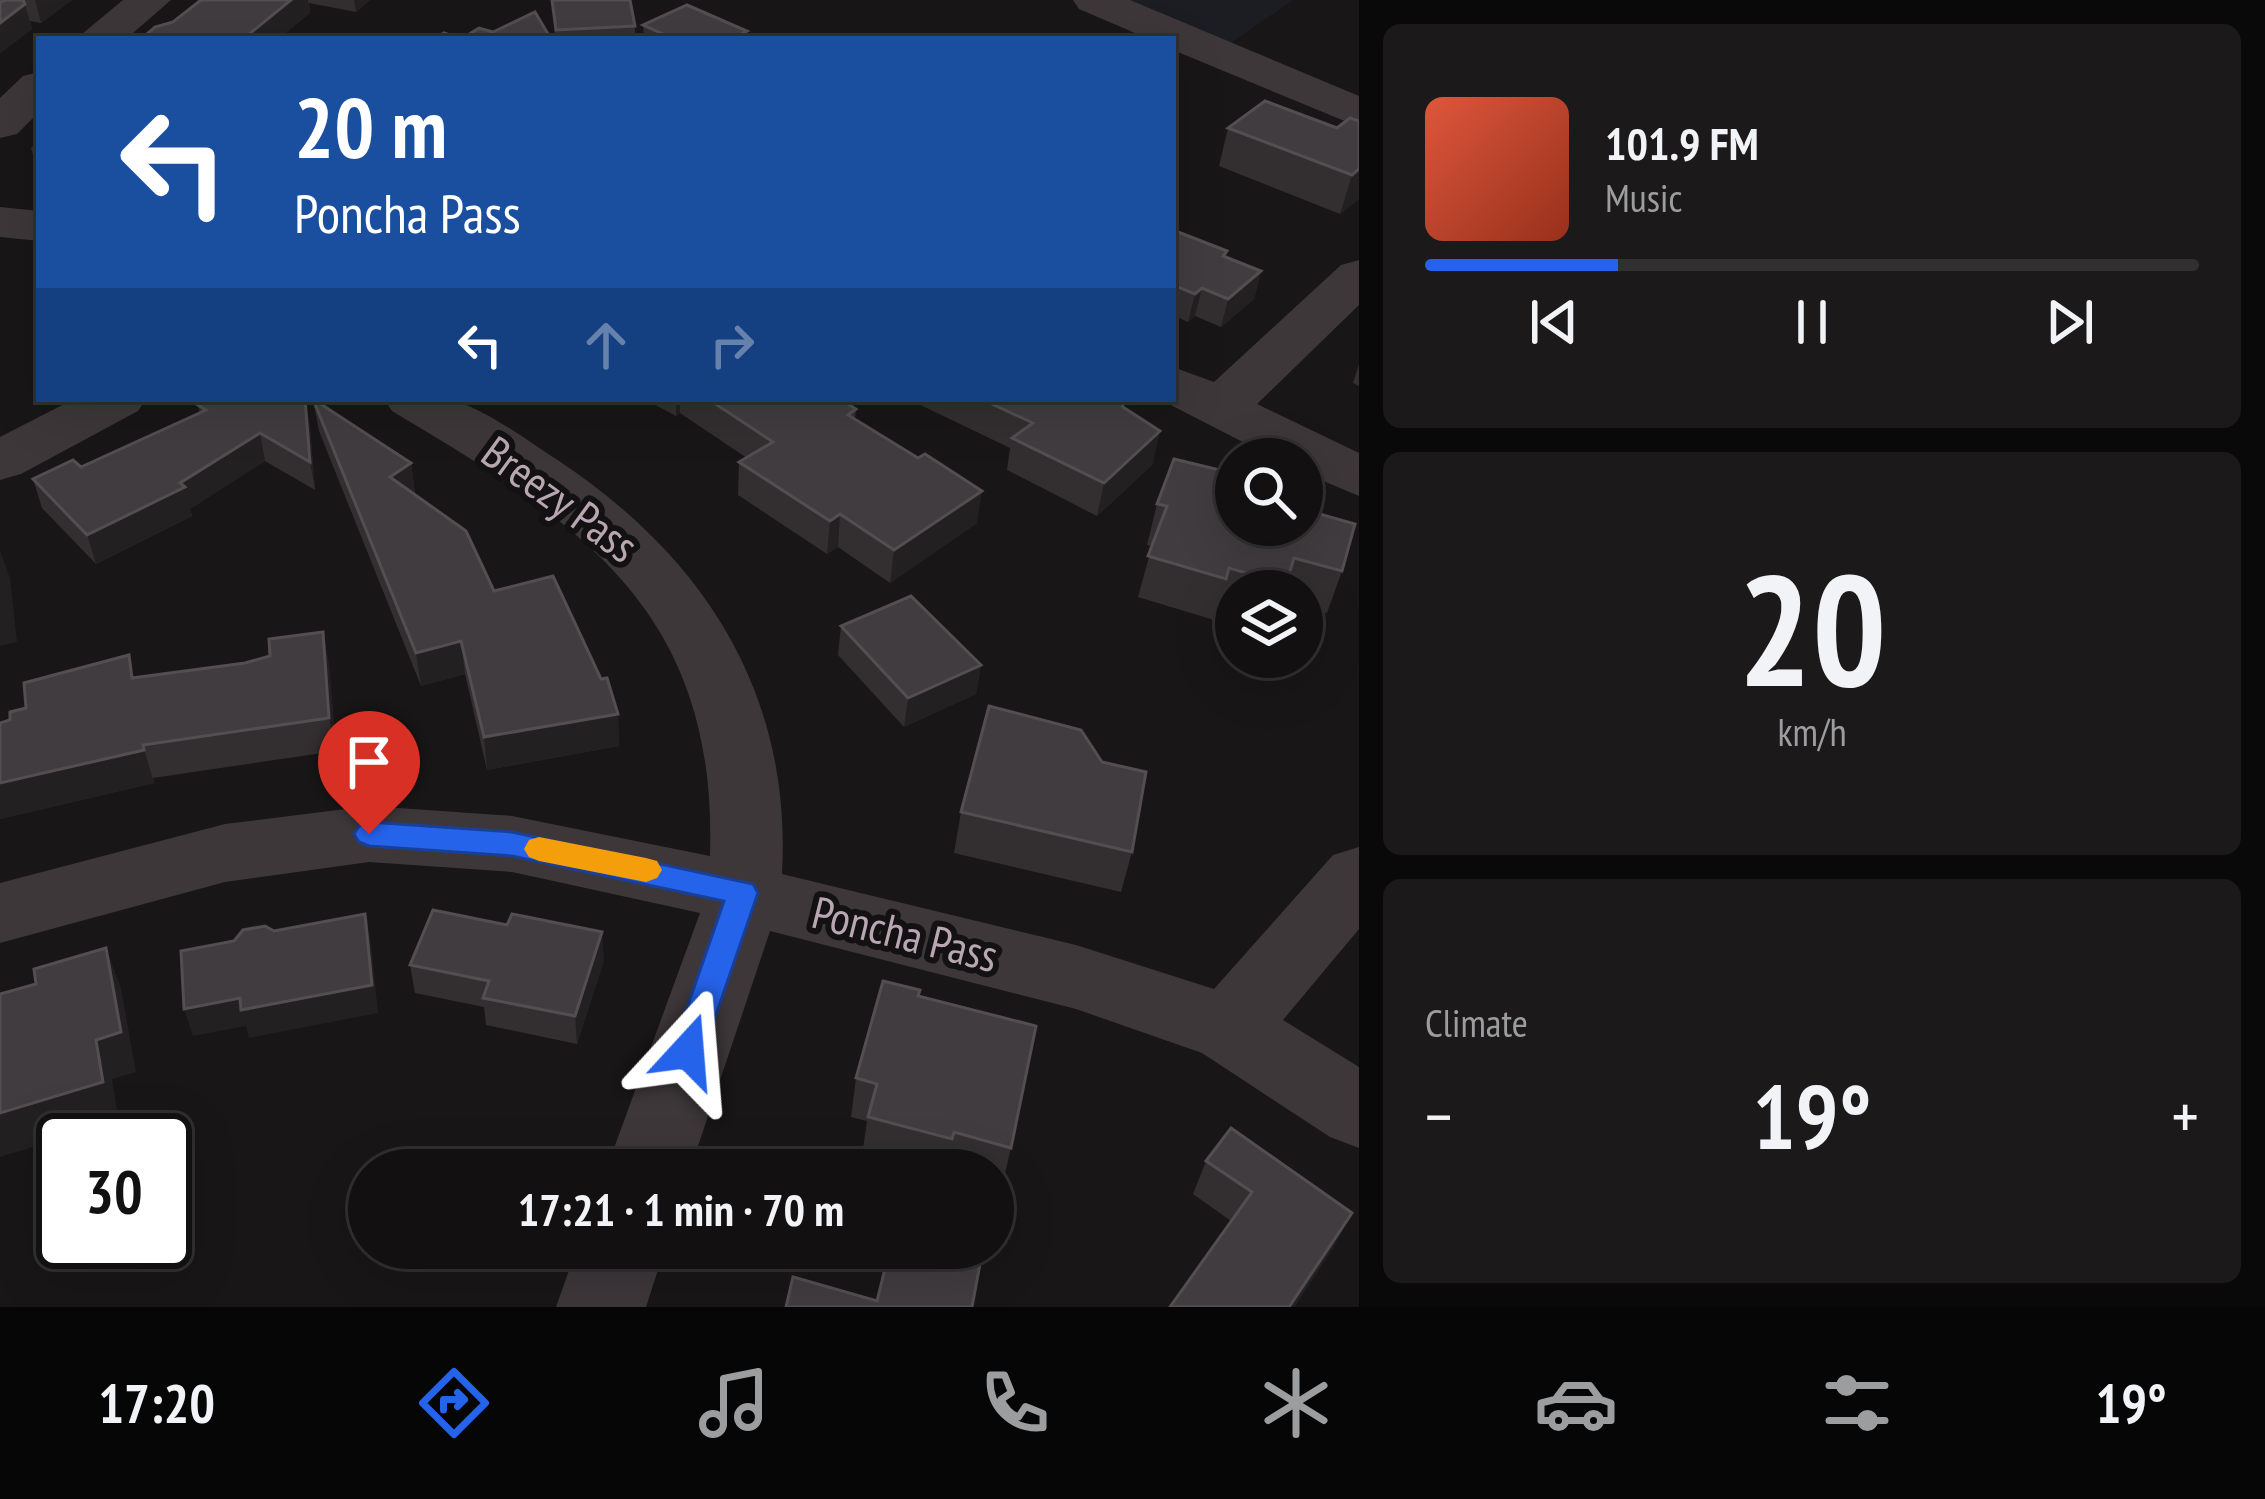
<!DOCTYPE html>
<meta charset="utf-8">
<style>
:root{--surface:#121010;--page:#1b1919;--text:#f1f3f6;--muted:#9c9d9f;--line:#313030;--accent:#2563eb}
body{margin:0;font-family:"PT Sans Narrow",sans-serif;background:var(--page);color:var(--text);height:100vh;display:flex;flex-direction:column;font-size:45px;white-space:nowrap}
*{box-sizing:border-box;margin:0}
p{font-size:39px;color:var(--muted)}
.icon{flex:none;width:66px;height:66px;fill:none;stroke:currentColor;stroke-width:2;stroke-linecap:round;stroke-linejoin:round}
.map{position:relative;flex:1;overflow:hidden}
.drawer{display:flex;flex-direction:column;gap:24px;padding:24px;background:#0a0909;width:906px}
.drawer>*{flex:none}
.top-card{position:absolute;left:36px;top:36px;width:1140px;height:366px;border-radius:0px;box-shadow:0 12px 48px #0002,0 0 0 3px var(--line);background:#1a4fa0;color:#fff;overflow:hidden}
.controls{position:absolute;left:1215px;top:438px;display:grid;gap:24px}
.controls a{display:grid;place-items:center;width:108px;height:108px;border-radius:50%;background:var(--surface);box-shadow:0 12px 48px #0002,0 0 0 3px var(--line);font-size:60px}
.speed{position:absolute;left:36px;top:1113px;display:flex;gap:24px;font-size:60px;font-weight:700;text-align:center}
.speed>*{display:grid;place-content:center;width:156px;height:156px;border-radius:50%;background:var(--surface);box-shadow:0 12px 48px #0002,0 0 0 3px var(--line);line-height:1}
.speed .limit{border:6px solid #111;border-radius:18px;background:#fff;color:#111}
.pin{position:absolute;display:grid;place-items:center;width:102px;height:102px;color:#fff;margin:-123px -51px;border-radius:50% 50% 50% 0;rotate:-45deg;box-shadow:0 0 12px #0007}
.pin .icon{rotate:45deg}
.me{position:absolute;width:132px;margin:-66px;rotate:19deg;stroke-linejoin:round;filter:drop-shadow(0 0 9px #0008)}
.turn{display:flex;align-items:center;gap:42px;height:252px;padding:0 60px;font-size:54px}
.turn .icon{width:156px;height:156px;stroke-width:2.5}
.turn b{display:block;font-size:84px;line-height:102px}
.lanes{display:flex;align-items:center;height:114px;padding:0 60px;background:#0003;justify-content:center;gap:60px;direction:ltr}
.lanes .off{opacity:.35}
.big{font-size:90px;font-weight:700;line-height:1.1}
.drawer .card{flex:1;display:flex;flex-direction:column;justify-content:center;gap:18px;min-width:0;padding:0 42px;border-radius:18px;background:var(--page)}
.drawer .dial{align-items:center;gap:0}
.dial b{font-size:156px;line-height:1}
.song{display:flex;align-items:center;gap:36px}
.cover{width:144px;height:144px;border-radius:18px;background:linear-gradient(135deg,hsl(10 70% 55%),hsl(10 70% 35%))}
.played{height:12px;border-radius:6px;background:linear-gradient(90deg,var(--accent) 25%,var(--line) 25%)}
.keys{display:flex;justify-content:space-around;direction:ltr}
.heat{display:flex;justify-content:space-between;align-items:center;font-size:66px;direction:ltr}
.trip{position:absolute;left:348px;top:1149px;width:666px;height:120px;border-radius:60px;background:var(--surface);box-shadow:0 12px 48px #0002,0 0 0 3px var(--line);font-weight:700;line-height:120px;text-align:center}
.tab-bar{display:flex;height:192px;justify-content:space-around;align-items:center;background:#070606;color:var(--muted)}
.tab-bar .icon{width:84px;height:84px}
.tab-bar .on{color:var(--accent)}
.tab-bar b{font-size:54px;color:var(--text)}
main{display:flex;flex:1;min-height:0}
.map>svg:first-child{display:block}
</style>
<main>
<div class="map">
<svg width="1359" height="1307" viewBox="0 0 1359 1307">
<rect width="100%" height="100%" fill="#181616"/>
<path fill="#1c1d23" d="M 1116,0 L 1293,0 L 1224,48 Z"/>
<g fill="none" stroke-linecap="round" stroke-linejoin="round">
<g fill="#3d373a" fill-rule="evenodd">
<path d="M 123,0 L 171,0 L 126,39 L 76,39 Z"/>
<path d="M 1073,0 L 1130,0 L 1359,96 L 1359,127 L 1173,50 L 1173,39 L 1149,39 L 1079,9 Z"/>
<path d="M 39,72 L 39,112 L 17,134 L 0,138 L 0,98 L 23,76 Z"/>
<path d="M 0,207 L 39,211 L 39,241 L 0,237 Z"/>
<path d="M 1359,260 L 1359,305 L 1257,404 L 1359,453 L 1359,496 L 1302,472 L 1302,459 L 1276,459 L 1159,399 L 1173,399 L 1173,367 L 1214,382 L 1341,265 Z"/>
<path d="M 74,399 L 146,399 L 138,411 L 21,474 L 0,480 L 0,437 Z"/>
<path d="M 384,399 C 405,399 437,393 456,401 C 491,413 528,441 559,461 C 705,558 792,694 782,874 L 1076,945 L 1214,989 L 1333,855 L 1359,847 L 1359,929 L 1283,1020 L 1359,1067 L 1359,1148 L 1330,1137 L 1202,1053 L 1076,1009 L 770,931 L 690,1170 L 606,1170 L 700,913 L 512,872 L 369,862 L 225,882 L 0,943 L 0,883 L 225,824 L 369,806 L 512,816 L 710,856 C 718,611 582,524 392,411 Z"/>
<path d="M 577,1248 L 665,1248 L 646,1307 L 556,1307 Z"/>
</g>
</g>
<g fill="#332f31">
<path d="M 0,0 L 72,0 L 41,23 L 30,21 L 32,29 L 0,53 Z"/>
<path d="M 201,0 L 370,0 L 356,12 L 309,3 L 310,13 L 278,39 L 141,39 L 173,22 Z"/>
<path d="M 552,0 L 635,26 L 635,39 L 555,39 Z"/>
<path d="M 643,25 L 747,31 L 746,39 L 644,39 Z"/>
<path d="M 1359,121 L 1359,199 L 1340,214 L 1219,166 L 1228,128 L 1337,128 Z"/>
<path d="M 39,140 L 39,175 L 31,148 Z"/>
<path d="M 1173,230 L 1227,251 L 1226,257 L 1261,271 L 1254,299 L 1221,327 L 1195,316 L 1188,322 L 1173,315 Z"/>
<path d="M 1359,364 L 1359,386 L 1353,383 Z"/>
<path d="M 305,399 L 310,427 L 315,490 L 265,461 L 190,509 L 192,516 L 96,564 L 42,508 L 33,479 L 81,467 L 200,413 L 198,405 Z"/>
<path d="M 313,399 L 411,463 L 415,494 L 494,591 L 618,714 L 619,746 L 487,770 L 465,674 L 421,686 L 319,431 Z"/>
<path d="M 644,399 L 840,399 L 856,409 L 855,419 L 977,523 L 890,583 L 838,547 L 827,554 L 738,495 L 739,462 L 747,458 L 680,413 L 676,416 Z"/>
<path d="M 908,399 L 1121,399 L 1123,407 L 1153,464 L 1097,516 L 1007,470 L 1010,448 Z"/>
<path d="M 1157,504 L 1309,511 L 1342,571 L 1327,613 L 1302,605 L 1302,591 L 1236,591 L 1236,615 L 1217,609 L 1214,620 L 1138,597 L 1152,546 L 1147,545 Z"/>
<path d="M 841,626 L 981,665 L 976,694 L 904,727 L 838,655 Z"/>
<path d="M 323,632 L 329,665 L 336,751 L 153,778 L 154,783 L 0,819 L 0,723 L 136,677 L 245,663 L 270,656 Z"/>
<path d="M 961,812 L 1132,852 L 1121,892 L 954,853 Z"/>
<path d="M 604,960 L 577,1044 L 486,1025 L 484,1007 L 415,993 L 410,965 Z"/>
<path d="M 919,996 L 1011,1148 L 1002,1186 L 993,1183 L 993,1170 L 916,1170 L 862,1156 L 867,1121 L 851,1117 L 856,1078 Z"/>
<path d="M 1206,1161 L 1334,1246 L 1294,1307 L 1170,1307 L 1231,1221 L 1193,1194 Z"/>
</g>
<g fill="#222020">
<path d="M 35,0 L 72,0 L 41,23 Z"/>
<path d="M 291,0 L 308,0 L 310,13 L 278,39 L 243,39 Z"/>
<path d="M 354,0 L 370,0 L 356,12 Z"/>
<path d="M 25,4 L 32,29 L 0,53 L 0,23 Z"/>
<path d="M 747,31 L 746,39 L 731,39 Z"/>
<path d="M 1359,169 L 1359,199 L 1340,214 L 1352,175 Z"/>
<path d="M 1261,271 L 1254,299 L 1221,327 L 1228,299 Z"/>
<path d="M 1202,288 L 1195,316 L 1188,322 L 1195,294 Z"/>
<path d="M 305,399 L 310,427 L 315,490 L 310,462 Z"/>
<path d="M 676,399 L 680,399 L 680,413 L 676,416 Z"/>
<path d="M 1160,431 L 1153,464 L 1097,516 L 1104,483 Z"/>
<path d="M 260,433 L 265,461 L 190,509 L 192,516 L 96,564 L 87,535 L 180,483 Z"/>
<path d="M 411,463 L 415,496 L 390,477 Z"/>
<path d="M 982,491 L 977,523 L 890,583 L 894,550 Z"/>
<path d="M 840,514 L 838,547 L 827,554 L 830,521 Z"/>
<path d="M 0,551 L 10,578 L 17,642 L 0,646 Z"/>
<path d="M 323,632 L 329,665 L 336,751 L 329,718 Z"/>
<path d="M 461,641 L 465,674 L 421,686 L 416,653 Z"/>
<path d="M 981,665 L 976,694 L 904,727 L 908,698 Z"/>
<path d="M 618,714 L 619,746 L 487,770 L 484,737 Z"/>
<path d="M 143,745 L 154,783 L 0,819 L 0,783 Z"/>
<path d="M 365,914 L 371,942 L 378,1013 L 249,1038 L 246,1026 L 193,1036 L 184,1009 Z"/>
<path d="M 602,932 L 604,960 L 577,1044 L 575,1016 Z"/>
<path d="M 106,948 L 121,988 L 136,1072 L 112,1079 L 119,1121 L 0,1157 L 0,1113 L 96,1040 Z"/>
<path d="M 1352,1213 L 1334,1246 L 1294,1307 L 1289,1307 Z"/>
</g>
<g fill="#413c3f" stroke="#544d51" stroke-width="3">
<path d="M 6,0 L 23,0 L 25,4 L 0,23 L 0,2 Z"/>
<path d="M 201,0 L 291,0 L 243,39 L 141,39 L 155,27 L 173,22 Z"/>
<path d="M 552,0 L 630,0 L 635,26 L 556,30 Z"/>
<path d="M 687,5 L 747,31 L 731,39 L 674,39 L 643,25 Z"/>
<path d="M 535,12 L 548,34 L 540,39 L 433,39 L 444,33 L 461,39 L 479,28 L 493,32 Z"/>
<path d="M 1265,101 L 1337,128 L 1350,118 L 1359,121 L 1359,169 L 1352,175 L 1228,128 Z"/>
<path d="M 1173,230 L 1227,251 L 1223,256 L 1261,271 L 1228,299 L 1202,288 L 1195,294 L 1173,285 Z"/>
<path d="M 209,399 L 305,399 L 310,462 L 260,433 L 180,483 L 185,487 L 87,535 L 33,479 L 73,460 L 81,467 L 206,410 L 198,405 Z"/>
<path d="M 313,399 L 411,463 L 390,477 L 466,531 L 494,591 L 553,576 L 601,679 L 607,678 L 618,714 L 484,737 L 461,641 L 416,653 Z"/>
<path d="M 708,399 L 840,399 L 856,409 L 848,415 L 918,458 L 925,454 L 982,491 L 894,550 L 840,514 L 830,521 L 739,462 L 773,442 Z"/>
<path d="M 981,399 L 1121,399 L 1123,407 L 1160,431 L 1104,483 L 1012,438 L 1033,423 Z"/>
<path d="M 1174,459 L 1236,474 L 1236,525 L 1302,525 L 1302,491 L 1314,494 L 1309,511 L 1355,524 L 1342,571 L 1294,558 L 1286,584 L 1229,568 L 1226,579 L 1148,556 L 1167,506 L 1157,504 Z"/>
<path d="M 911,596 L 981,665 L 908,698 L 841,626 Z"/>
<path d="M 323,632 L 329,718 L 143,745 L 144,750 L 0,783 L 0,723 L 10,720 L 10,712 L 26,708 L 24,683 L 129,655 L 132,678 L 245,663 L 270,656 L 269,639 Z"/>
<path d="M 989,706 L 1081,730 L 1102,762 L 1146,772 L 1132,852 L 961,812 Z"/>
<path d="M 433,910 L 507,925 L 512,914 L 602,932 L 575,1016 L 483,998 L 489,981 L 410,965 Z"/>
<path d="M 365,914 L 372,985 L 241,1010 L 240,998 L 184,1009 L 181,951 L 234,941 L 243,930 L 265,926 L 274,931 Z"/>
<path d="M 106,948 L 121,1032 L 96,1040 L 103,1082 L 0,1113 L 0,994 L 36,984 L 34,969 Z"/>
<path d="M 883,981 L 920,990 L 918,996 L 1036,1026 L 1011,1148 L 954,1132 L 952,1139 L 868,1117 L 877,1084 L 856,1078 Z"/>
<path d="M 1231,1128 L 1352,1213 L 1289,1307 L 1170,1307 L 1252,1192 L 1206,1161 Z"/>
<path d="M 890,1248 L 983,1248 L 972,1307 L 786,1307 L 793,1277 L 877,1301 Z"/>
</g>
<path fill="#2563eb" stroke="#184099" stroke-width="3" d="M 369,822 L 512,832 L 753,884 L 758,893 L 700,1061 L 688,1066 L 677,1061 L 672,1051 L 724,901 L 512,856 L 369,846 L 359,842 L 354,834 L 359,826 Z"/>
<path fill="#f59e0b" d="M 539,837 L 646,858 L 657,861 L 662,870 L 657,878 L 646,882 L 539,861 L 529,857 L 524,849 L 529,840 Z"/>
<g text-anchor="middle" stroke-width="12" stroke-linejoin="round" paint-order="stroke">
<g font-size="45" fill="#b8a7b2" stroke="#131111">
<text transform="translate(560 499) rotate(36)" y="16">Breezy Pass</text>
<text transform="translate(905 934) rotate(14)" y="16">Poncha Pass</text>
</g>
</g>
</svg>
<div class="controls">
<a><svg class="icon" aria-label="search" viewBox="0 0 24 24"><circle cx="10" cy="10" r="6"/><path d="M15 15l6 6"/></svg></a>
<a><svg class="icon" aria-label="layers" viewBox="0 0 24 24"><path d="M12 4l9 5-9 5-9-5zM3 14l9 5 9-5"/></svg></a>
</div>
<div class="speed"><div class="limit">30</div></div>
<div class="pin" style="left:369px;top:834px;background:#d93025"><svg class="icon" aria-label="arrive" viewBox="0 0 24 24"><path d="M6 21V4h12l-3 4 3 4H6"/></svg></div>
<svg class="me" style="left:688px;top:1051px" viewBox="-20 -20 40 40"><path d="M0-17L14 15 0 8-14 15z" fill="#2563eb" stroke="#fff" stroke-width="4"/></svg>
<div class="trip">17:21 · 1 min · 70 m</div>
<div class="top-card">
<div class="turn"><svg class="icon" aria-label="left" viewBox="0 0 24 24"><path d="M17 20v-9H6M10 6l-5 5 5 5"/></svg><div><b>20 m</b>Poncha Pass</div></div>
<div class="lanes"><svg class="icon" aria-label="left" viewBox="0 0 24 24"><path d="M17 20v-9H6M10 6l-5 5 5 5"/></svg><svg class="icon off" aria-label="ahead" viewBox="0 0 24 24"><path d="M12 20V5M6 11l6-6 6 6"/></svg><svg class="icon off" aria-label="right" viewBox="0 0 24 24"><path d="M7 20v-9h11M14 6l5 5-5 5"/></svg></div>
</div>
</div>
<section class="drawer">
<div class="card">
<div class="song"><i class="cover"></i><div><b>101.9 FM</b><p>Music</p></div></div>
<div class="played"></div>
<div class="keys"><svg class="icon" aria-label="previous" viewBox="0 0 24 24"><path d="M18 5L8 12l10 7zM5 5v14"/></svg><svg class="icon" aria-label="pause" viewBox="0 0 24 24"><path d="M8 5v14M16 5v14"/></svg><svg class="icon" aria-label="next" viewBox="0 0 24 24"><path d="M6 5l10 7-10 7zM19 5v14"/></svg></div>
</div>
<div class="card dial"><b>20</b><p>km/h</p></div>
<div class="card"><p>Climate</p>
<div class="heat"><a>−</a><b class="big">19°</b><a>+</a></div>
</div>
</section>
</main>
<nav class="tab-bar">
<b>17:20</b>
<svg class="icon on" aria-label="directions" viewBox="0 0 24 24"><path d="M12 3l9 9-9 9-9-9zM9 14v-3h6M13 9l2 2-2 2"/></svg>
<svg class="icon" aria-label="music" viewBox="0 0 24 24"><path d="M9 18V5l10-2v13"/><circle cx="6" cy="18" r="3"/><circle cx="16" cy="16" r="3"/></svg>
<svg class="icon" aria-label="phone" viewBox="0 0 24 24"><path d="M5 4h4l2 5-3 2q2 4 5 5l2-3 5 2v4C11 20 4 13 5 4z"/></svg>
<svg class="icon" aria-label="climate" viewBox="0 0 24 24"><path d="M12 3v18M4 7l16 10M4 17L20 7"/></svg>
<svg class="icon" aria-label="car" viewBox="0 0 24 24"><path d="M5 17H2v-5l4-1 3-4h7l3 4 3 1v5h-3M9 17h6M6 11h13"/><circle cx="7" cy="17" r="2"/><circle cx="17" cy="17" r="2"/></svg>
<svg class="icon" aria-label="filters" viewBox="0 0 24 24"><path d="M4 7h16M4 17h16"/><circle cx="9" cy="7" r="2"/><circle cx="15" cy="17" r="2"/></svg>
<b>19°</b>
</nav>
